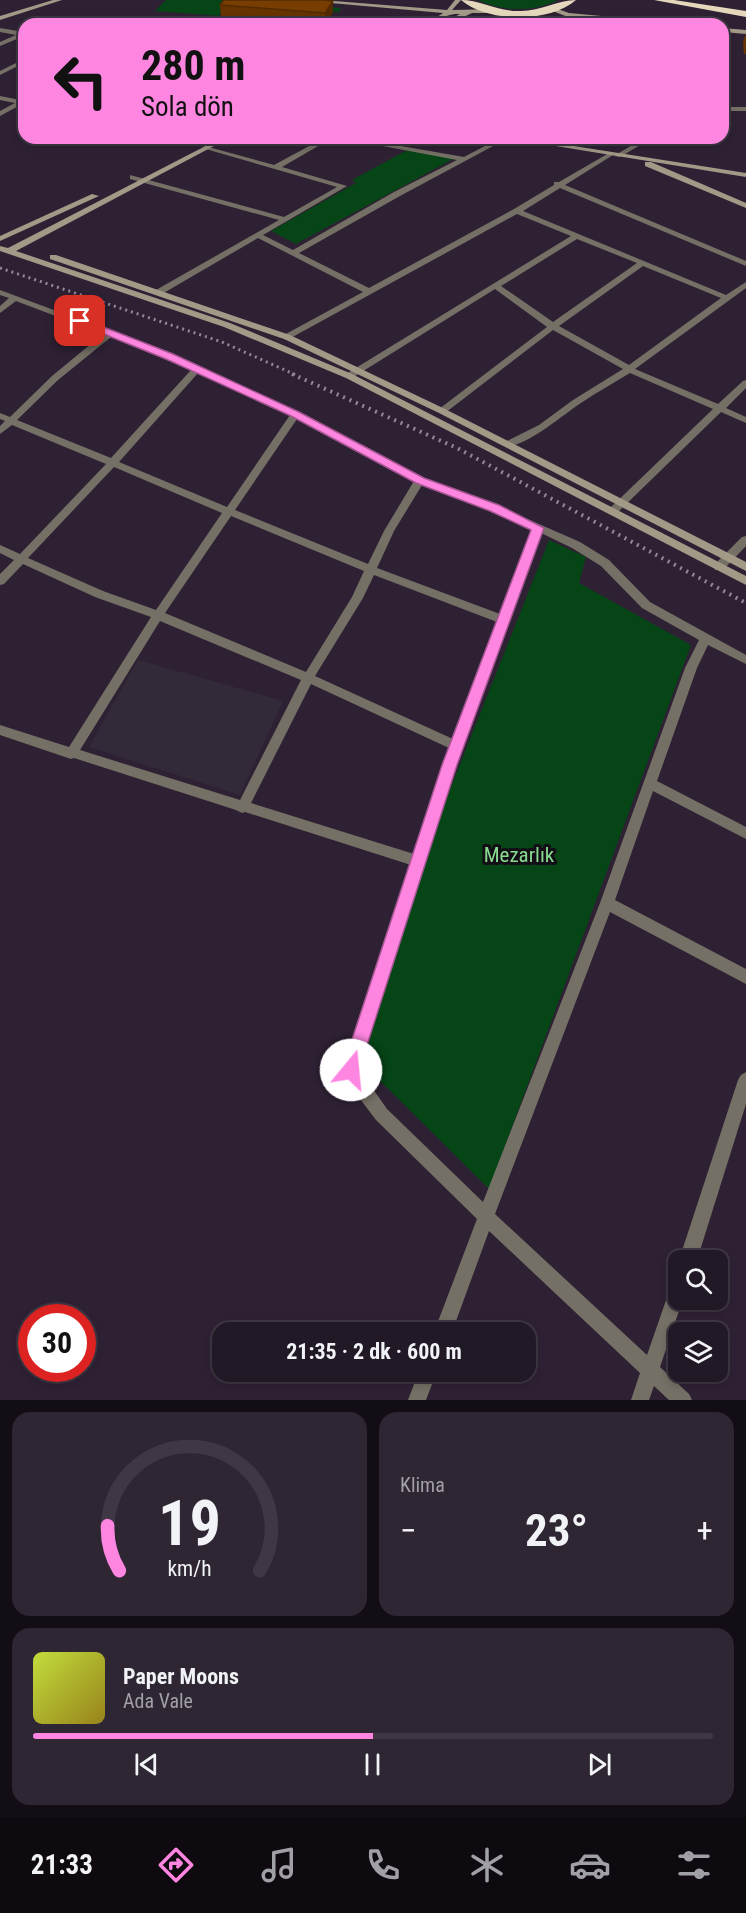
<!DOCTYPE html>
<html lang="tr">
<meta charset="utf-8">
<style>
:root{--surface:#221927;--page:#2e2633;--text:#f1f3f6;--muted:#a2a0a7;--line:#3f3844;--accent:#fe85e0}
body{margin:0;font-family:"Roboto Condensed",sans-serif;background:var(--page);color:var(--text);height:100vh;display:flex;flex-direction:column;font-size:22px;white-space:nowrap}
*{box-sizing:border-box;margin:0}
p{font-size:20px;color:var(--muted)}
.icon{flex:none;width:33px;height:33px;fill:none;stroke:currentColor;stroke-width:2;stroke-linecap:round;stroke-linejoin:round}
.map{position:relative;height:1400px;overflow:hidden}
.panel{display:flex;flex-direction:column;gap:12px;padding:12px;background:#130e15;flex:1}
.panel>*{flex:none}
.guide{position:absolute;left:18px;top:18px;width:711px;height:126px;border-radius:18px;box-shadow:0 3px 9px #0003,0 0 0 2px var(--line);background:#fe85e0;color:#111;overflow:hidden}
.tools{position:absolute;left:668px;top:1250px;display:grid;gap:12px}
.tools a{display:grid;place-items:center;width:60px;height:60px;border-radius:12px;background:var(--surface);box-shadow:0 3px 9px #0003,0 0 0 2px var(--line);font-size:30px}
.speed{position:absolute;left:18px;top:1304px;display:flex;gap:12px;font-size:30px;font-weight:700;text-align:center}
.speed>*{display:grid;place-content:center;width:78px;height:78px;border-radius:50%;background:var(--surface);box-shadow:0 3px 9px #0003,0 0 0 2px var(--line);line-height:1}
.speed .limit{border:9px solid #d22;background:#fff;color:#111}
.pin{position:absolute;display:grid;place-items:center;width:51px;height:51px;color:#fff;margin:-26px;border-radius:12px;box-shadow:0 3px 9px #0006}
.me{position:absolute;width:66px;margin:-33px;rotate:17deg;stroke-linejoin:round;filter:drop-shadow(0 0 4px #0008)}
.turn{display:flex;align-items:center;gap:21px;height:126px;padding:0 24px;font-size:27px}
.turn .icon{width:78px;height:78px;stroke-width:2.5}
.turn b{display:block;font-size:42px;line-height:51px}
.big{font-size:45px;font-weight:700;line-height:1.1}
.panel .tile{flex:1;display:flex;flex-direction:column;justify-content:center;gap:9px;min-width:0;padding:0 21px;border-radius:18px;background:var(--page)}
.panel .dial{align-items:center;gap:0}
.dial svg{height:156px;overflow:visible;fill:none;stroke:var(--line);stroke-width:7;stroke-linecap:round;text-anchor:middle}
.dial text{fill:var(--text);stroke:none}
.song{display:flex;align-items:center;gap:18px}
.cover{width:72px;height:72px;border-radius:9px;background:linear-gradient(135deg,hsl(70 70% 55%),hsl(50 70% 35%))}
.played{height:6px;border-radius:3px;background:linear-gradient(90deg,var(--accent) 50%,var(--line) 50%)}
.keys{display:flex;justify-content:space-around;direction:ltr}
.heat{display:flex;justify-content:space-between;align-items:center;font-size:33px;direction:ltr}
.panel .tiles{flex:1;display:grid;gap:12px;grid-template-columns:1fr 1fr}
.tile:last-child{grid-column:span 2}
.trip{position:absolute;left:212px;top:1322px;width:324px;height:60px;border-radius:18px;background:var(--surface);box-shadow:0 3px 9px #0003,0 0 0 2px var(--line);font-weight:700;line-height:60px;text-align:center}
.menu{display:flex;height:96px;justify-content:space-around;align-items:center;background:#0e0a10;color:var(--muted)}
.menu .icon{width:42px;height:42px}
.menu .current{color:var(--accent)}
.menu b{font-size:27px;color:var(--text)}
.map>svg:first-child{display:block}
</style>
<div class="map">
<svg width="746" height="1400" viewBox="0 0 746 1400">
<rect width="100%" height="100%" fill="#2e2134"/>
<path fill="#332a39" d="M 138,660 L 283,701 L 240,795 L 89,747 Z"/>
<g fill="#054516">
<path d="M 166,0 L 235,0 L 341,8 L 339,12 L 229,3 L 219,16 L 155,11 Z"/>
<path d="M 478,0 L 558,0 C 536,12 501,12 478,0 Z"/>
<path d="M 409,149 L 455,158 L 296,244 L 271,231 L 356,183 L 352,180 Z"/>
<path d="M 549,540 L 586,557 L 579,583 L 691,645 L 489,1189 L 363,1064 L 399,936 L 434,830 Z"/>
</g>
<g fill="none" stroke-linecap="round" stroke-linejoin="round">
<g fill="#757065" fill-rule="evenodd">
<path d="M 0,28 L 24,32 L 24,36 L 0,46 L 0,42 L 16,35 L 0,32 Z"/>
<path d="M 24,59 L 24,63 L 0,75 L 0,71 Z"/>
<path d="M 0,96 L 20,100 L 24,98 L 24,103 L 0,116 L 0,111 L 15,103 L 0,100 Z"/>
<rect x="723" y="107" width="23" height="4"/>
<path d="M 324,138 L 332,138 L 282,167 L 347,186 L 263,235 L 293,250 L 394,192 L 457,160 L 340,138 L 355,138 L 464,157 L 500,138 L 508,138 L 400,196 L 299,253 L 369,288 L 514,209 L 554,185 L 554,182 L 559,182 L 609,153 L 613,153 L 613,155 L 565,185 L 746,261 L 746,266 L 560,188 L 523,211 L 726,295 L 746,282 L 746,288 L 635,369 L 718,404 L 743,381 L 746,380 L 746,388 L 726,408 L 746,417 L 746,423 L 721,412 L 617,513 L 609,513 L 608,511 L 609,509 L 713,409 L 630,373 C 614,383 597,392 581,403 C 565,413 524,449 505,446 L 505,442 L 539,425 L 573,400 L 623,369 L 553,330 L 445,413 L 439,413 L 439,409 L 547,327 L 495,289 L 352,378 L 346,378 L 346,374 L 571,236 L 517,214 L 287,340 L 284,339 L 284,335 L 363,292 L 258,238 L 162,294 L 156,294 L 156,290 L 279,220 L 130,179 L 130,175 L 284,217 L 337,187 L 202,148 L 205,146 L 274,165 ZM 577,239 L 637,263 L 553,322 L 501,286 ZM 643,266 L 721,298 L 629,365 L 559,326 Z"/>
<path d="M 644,138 L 652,138 L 620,157 L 614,156 Z"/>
<path d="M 0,290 L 172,354 L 298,412 L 424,478 L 498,506 L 580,542 L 609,560 L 650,602 L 746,655 L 746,664 L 708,645 L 697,668 L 657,781 L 746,827 L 746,839 L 653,791 L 615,900 L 746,969 L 746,984 L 610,912 L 495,1214 L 647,1355 L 672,1283 L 678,1280 L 678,1299 L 683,1299 L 660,1367 L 689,1394 L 692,1400 L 669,1400 L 654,1386 L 649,1400 L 631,1400 L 640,1373 L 489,1231 L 452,1332 L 434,1332 L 477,1219 L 376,1120 L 354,1091 L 343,1070 L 411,865 L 245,812 L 242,813 L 236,810 L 74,758 L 71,759 L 0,735 L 0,725 L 69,747 L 151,617 L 95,597 L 23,564 L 4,584 L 0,585 L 0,574 L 14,560 L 0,553 L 0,545 L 20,554 L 106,464 L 12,425 L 0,434 L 0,426 L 5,421 L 0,419 L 0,413 L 10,417 L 52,376 L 103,334 L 16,301 L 0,313 L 0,306 L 9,298 L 0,295 ZM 111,337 L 191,370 L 111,458 L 17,420 L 58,380 ZM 198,373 L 290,415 L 227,507 L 119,462 ZM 297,419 L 414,481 L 384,531 L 368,564 L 235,510 ZM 114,467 L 222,513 L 156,610 L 103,591 L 28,558 ZM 422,485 L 490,510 L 532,529 L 500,614 L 377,568 L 394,531 ZM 231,516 L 364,571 L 352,597 L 306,672 L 165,613 ZM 541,533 L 572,548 L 601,566 L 642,608 L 699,640 L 685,668 L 600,903 L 483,1202 L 387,1109 L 359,1069 L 462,746 ZM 374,575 L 497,622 L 453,739 L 315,676 L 363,598 ZM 160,621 L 301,680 L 240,800 L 80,750 ZM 311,684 L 449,748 L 414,854 L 251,803 Z"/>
<path d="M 746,536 L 746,546 L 723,570 L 715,570 L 714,567 L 715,564 L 742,537 Z"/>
<path d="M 746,1072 L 746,1104 L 697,1260 L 679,1260 L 738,1080 L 741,1075 Z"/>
<path d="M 419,1371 L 437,1371 L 426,1400 L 408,1400 Z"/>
</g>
<g fill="#a29987" fill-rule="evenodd">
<path d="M 53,0 L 62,0 L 0,20 L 0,16 Z"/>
<path d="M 297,0 L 322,0 L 447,10 L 455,0 L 461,0 L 452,10 L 496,9 L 499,11 L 496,13 L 472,13 L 449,24 L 441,24 L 460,14 C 441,13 442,24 427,24 L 443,13 Z"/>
<path d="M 552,7 L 569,13 L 689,24 L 663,24 L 568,17 L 550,10 Z"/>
<path d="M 723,28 L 746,30 L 746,34 L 723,32 Z"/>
<path d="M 221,138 L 229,138 L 16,251 L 230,323 L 352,374 L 746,576 L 746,585 L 346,378 L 224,327 L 0,251 L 0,246 L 8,248 Z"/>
<path d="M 507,138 L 523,138 L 746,173 L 746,177 Z"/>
<path d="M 645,162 L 651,162 L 746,203 L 746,208 L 645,166 Z"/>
<path d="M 92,194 L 99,196 L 0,241 L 0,236 Z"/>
<path d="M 50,255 L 56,255 L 290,335 L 445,409 L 746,562 L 746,571 L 439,413 L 284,339 L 50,259 Z"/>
</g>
<g fill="#e4d7bb" fill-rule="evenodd">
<path d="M 461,0 C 481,0 499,12 521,11 C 541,11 558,0 576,0 C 550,23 488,23 461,0 Z"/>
<path d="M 654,0 L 674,0 L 746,11 L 746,17 Z"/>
</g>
<path stroke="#938898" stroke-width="3" stroke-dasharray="2 4" stroke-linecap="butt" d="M 0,268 L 222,342 L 296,375"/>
<path stroke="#938898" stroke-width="4" stroke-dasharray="2 5" stroke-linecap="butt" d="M 292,374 L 457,448 L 746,603"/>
</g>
<g fill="#673400">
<path d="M 220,5 L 333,12 L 326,24 L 321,24 L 221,17 Z"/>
<path d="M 746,33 L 746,54 L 744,54 L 743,42 Z"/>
</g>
<path fill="#542b00" d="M 333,1 L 333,12 L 326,24 L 325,13 Z"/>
<path fill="#783d00" stroke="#542b00" stroke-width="1.5" d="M 224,0 L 324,0 L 333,1 L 325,13 L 220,5 Z"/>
<path fill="#fe85e0" stroke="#a55692" stroke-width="1.5" d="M 76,319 L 83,319 L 173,354 L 299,412 L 424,478 L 499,505 L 544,528 L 457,765 L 359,1070 L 357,1076 L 351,1079 L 345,1076 L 342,1070 L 442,765 L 531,530 L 490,511 L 416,483 L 291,416 L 166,359 L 76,323 Z"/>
<g text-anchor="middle" stroke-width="6" stroke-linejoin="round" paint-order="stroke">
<g font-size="21" fill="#87dc91" stroke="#130d16">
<text x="519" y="862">Mezarlık</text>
</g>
</g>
</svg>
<div class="tools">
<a><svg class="icon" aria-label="search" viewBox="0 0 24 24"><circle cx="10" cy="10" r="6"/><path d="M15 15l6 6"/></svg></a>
<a><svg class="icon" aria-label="layers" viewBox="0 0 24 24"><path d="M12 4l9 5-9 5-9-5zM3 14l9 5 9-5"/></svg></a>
</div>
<div class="speed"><div class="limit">30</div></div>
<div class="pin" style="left:80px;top:321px;background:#d93025"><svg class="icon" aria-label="arrive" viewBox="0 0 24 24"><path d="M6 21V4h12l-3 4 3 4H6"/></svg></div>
<svg class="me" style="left:351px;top:1070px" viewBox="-20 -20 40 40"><circle r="19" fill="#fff"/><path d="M0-13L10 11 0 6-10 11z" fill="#fe85e0"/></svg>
<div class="trip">21:35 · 2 dk · 600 m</div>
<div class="guide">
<div class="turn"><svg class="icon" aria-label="left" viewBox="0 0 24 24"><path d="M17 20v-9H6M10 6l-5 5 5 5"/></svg><div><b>280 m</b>Sola dön</div></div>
</div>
</div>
<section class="panel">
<div class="tiles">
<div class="tile dial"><svg viewBox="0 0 100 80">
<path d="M14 69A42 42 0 1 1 86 69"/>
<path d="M14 69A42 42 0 0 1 8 46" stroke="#fe85e0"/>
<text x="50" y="56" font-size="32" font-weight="700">19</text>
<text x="50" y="72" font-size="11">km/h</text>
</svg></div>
<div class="tile"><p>Klima</p>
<div class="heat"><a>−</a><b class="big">23°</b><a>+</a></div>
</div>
<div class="tile">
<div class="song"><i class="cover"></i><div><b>Paper Moons</b><p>Ada Vale</p></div></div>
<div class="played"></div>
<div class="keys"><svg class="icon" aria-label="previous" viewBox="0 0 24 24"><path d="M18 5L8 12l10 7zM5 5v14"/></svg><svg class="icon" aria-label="pause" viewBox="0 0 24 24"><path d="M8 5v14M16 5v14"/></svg><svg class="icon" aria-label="next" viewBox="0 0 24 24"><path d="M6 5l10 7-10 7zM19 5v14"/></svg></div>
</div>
</div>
</section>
<nav class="menu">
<b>21:33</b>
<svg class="icon current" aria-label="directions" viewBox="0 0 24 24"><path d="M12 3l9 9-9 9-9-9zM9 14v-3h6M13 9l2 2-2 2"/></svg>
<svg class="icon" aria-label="music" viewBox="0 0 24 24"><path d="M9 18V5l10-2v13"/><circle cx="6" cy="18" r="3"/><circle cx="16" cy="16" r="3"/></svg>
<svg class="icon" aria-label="phone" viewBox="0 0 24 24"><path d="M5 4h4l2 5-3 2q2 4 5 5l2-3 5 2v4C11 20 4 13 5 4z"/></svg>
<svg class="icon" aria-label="climate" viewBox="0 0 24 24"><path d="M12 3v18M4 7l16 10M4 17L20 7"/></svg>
<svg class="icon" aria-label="car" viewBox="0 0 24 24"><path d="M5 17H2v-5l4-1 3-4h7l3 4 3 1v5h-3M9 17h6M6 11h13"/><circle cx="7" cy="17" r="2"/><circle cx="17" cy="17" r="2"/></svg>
<svg class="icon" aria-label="filters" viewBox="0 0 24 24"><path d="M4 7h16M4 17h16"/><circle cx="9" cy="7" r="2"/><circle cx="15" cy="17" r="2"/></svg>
</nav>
